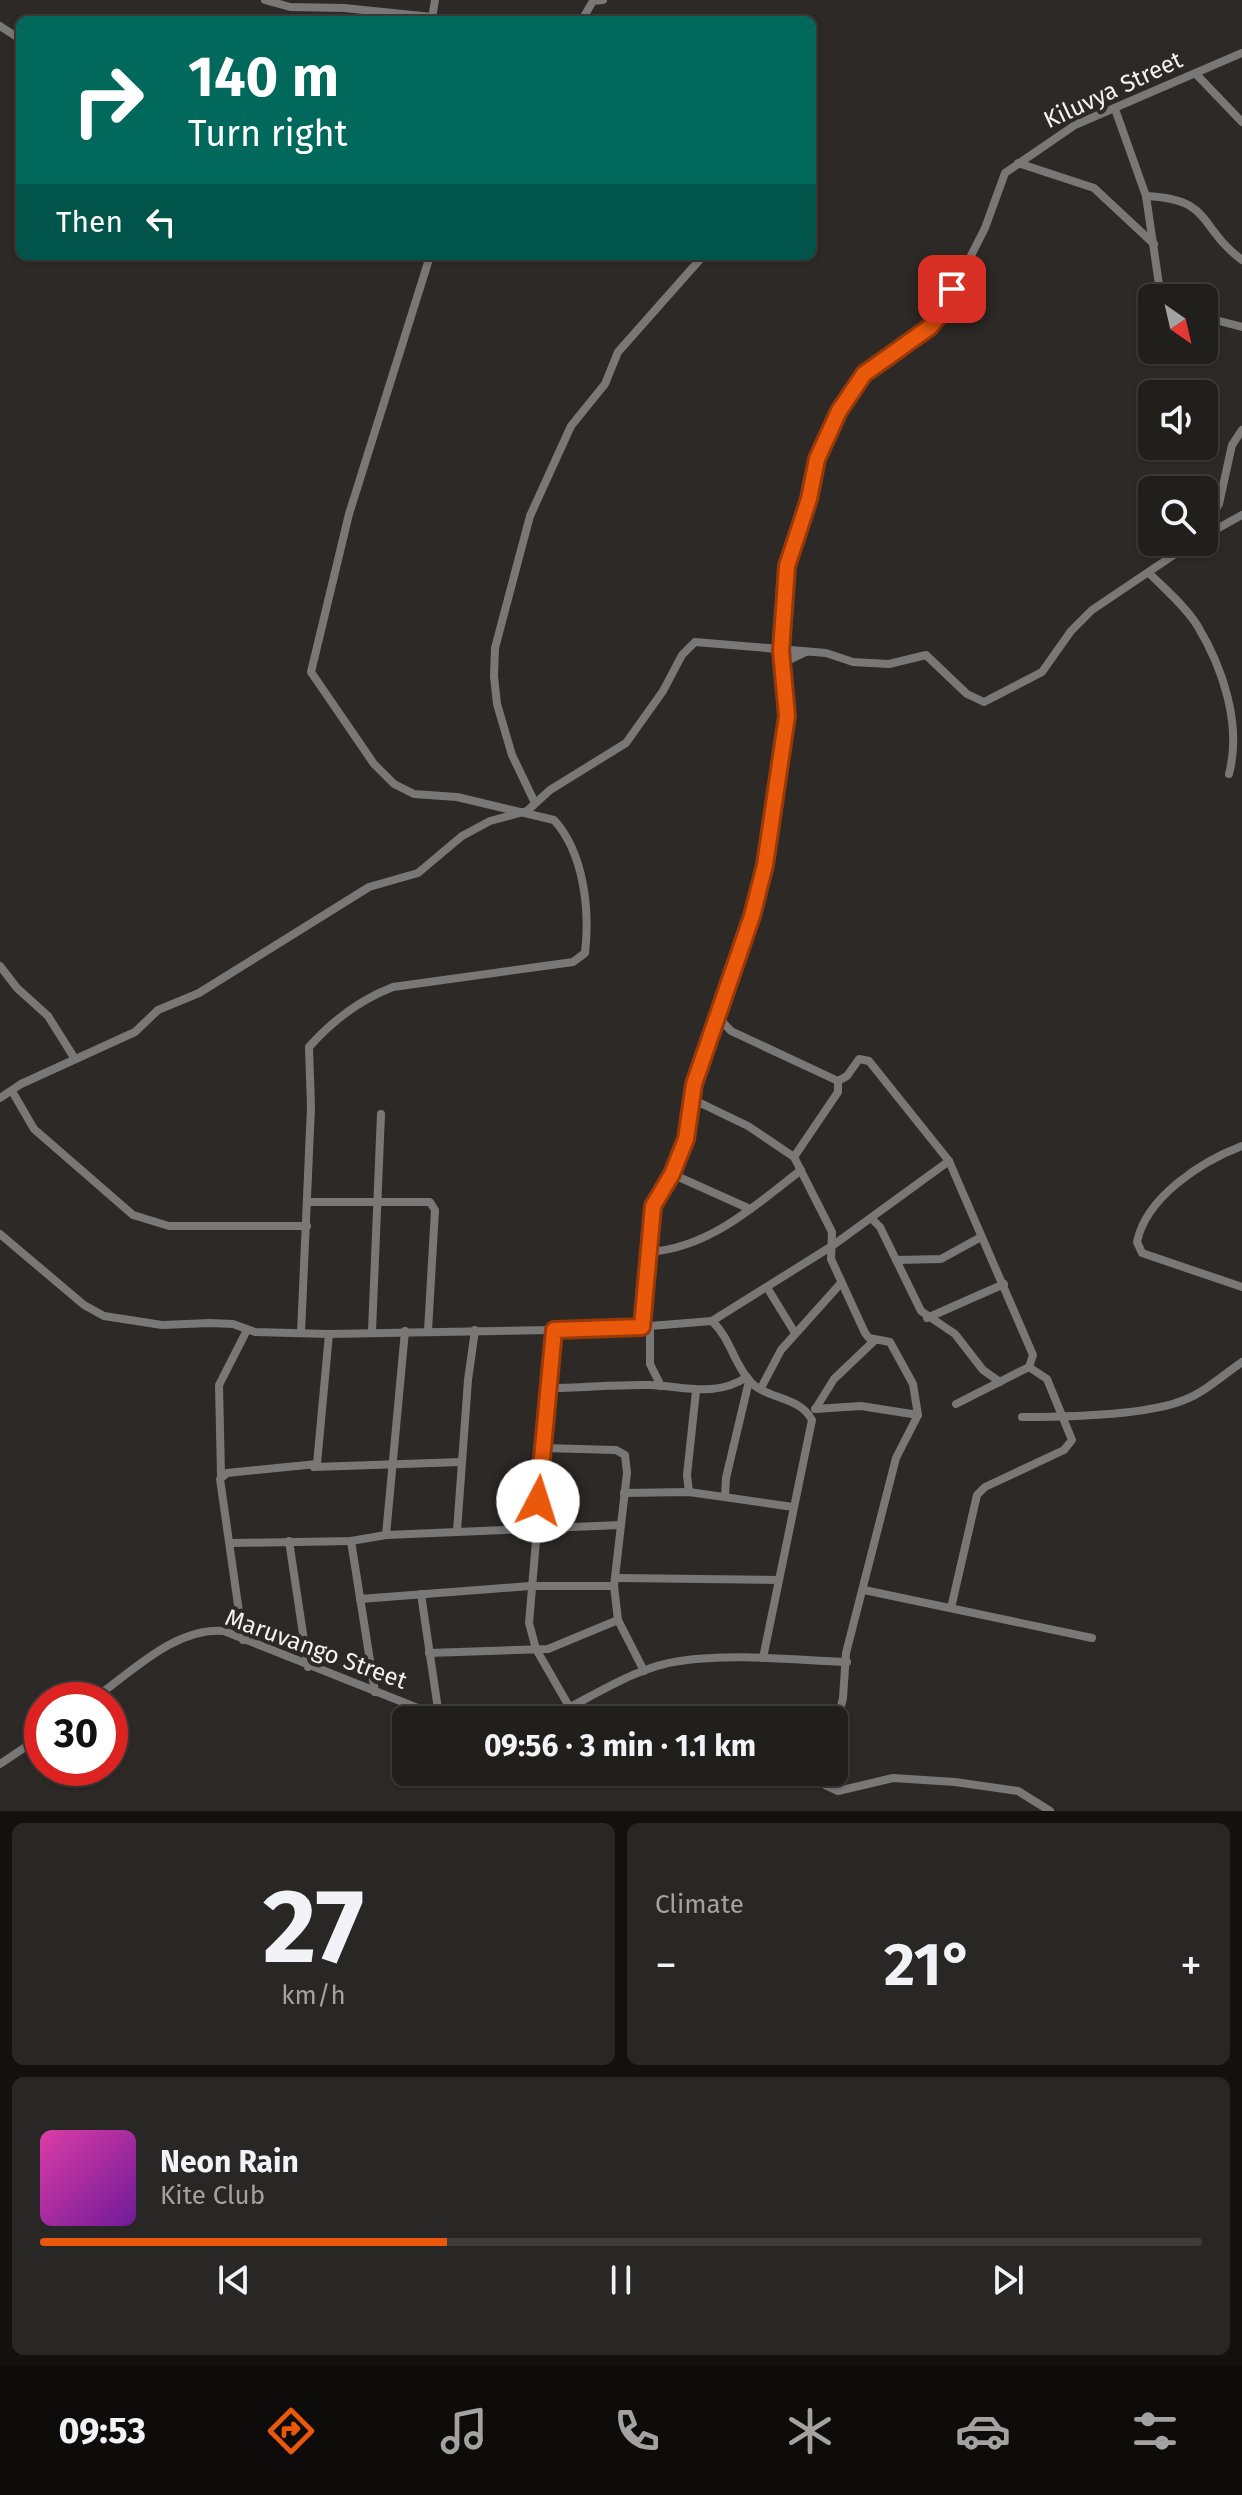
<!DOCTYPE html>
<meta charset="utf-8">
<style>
:root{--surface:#211f1c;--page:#292725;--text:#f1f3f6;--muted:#a2a2a3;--line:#3e3d3b;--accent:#ea580c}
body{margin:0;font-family:"Fira Sans",sans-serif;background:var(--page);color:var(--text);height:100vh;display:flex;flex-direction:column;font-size:30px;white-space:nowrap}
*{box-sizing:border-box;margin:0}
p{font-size:26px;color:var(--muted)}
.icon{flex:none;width:44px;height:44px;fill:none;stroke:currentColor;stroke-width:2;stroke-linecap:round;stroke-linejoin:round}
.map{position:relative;height:1811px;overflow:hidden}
.side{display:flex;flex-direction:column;gap:12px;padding:12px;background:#12110f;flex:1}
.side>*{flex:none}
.top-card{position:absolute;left:16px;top:16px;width:800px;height:244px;border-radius:12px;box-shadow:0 2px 6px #0004,0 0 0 2px var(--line);background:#00695c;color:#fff;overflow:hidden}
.needle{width:52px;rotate:146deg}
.controls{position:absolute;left:1138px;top:284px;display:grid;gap:16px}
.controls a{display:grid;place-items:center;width:80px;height:80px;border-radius:12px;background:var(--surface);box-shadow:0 2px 6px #0004,0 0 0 2px var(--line);font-size:40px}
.speed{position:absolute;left:24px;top:1682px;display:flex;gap:16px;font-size:40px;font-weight:700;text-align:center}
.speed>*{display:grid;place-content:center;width:104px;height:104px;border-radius:50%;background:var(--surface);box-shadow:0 2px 6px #0004,0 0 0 2px var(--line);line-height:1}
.speed .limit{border:12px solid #d22;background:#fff;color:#111}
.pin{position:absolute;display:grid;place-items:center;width:68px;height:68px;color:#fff;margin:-34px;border-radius:16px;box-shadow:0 4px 12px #0006}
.me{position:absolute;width:88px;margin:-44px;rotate:5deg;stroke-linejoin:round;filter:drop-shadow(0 0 6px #0008)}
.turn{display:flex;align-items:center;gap:28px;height:168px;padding:0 40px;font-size:36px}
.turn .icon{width:104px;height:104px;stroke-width:2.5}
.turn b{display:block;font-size:56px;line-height:68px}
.then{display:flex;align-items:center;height:76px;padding:0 40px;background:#0003;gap:16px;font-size:30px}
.big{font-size:60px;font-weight:700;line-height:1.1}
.side .widget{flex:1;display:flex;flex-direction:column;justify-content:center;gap:12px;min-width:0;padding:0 28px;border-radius:12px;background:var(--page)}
.side .dial{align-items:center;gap:0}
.dial b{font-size:104px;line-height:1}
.song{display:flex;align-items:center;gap:24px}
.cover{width:96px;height:96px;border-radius:12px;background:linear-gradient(135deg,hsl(320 70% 55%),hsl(280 70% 35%))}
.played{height:8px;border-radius:4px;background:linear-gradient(90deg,var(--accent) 35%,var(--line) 35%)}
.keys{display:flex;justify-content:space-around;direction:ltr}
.heat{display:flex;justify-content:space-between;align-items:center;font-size:44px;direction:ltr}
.side .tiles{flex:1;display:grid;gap:12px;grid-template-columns:1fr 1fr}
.widget:last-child{grid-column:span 2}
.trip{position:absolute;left:392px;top:1706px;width:456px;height:80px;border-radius:12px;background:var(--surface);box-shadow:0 2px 6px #0004,0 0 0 2px var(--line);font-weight:700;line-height:80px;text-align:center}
.menu{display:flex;height:128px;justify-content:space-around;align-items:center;background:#0d0c0b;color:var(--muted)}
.menu .icon{width:56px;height:56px}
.menu .current{color:var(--accent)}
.menu b{font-size:36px;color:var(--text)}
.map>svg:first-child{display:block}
</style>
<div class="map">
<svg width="1242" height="1811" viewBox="0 0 1242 1811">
<rect width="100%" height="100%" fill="#2c2926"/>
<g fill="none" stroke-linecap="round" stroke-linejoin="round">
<g stroke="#7a7877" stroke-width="8">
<path d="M 265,0 L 290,7 L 344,8 L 432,17"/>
<path d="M 432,19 L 435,0"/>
<path d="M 582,20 L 593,1 L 603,0"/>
<path d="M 0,26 L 20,39"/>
<path d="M 1196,74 L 1242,122"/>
<path d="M 1115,109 L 1146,196 L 1161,298"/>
<path d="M 1018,163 L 1094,188 L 1154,244"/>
<path d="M 1146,196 C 1213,199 1197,226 1242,260"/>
<path d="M 1204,317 L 1242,327"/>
<path d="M 1204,529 L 1219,504 L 1232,445 L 1242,430"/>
<path d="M 1204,536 L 1242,515"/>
<path d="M 1150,574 C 1166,590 1185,606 1197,625 C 1223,668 1242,725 1229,774"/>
<path d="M 781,664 L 806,652"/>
<path d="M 535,803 L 512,755 L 497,704 L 494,676 L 495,648 L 530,516 L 571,426 L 605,384 L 618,352 L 703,256"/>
<path d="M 0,966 L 17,988 L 48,1016 L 75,1059"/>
<path d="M 718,1017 L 731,1031 L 838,1081 L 847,1076 L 859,1059 L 869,1061 L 949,1161 L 1033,1355 L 1029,1367 L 956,1404"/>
<path d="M 12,1091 L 34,1129 L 133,1215 L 169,1226 L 307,1226"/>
<path d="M 0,1098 L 21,1084 L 135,1032 L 158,1010 L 199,993 L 369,887 L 418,873 L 462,836 L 490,821 L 527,811 L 550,790 L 626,743 L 663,691 L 682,655 L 695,642 L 826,653 L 853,662 L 889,664 L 926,655 L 967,694 L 984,702 L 1042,672 L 1071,631 L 1092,610 L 1193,542"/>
<path d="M 692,1099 L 748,1126 L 794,1157 L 832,1232 L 831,1259 L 865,1333 L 869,1338 L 890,1342 L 913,1384 L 918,1415 L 896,1458 L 846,1653 L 843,1698 L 834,1736"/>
<path d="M 1242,1146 C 1202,1161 1146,1197 1137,1242 L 1142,1253 L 1242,1287"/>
<path d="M 794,1157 L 838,1092 L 838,1081"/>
<path d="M 672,1174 L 750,1209"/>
<path d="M 308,1202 L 430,1202 L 435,1210 L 428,1331"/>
<path d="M 872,1219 L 880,1227 L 921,1311 L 955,1334 L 983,1370 L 1000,1382"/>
<path d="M 0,1234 L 84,1305 L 104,1316 L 162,1325 L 210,1323 L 233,1324 L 255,1332 L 329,1334 L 613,1329 L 712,1321 C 730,1338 734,1363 749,1380 C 765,1400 799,1395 812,1420 L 763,1658"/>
<path d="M 649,1252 C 709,1248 755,1206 801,1170"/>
<path d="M 896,1260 L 941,1259 L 981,1237"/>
<path d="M 768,1289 L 795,1333"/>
<path d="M 927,1318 L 1004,1284"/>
<path d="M 712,1321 L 832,1246 L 949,1161"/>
<path d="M 642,1327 L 653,1206 L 672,1174 L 686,1139 L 694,1084 L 752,916 L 765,865 L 787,716 L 781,651 L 787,566 L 823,441 L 864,374 L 930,327 L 943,311 L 985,228 L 1005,173 L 1075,125 L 1242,53"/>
<path d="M 650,1327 L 650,1364 L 661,1386"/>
<path d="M 554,1330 L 529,1623 L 536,1649 L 570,1708"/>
<path d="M 372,1331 L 381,1114"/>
<path d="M 301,1333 L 311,1107 L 309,1047 C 333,1020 359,1000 393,987 L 573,962 L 585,953 C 590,910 584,853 554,820 L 457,797 L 414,794 L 394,784 L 374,764 L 311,672 L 349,514 L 430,256"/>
<path d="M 548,1388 C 582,1388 616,1384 649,1385 C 684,1386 715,1398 747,1377"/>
<path d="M 761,1388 L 781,1350 L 841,1283"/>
<path d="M 816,1408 L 834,1379 L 875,1340"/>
<path d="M 815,1409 L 861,1406 L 918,1415"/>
<path d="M 1022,1417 C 1065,1417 1145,1416 1184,1400 C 1205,1392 1223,1375 1242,1362"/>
<path d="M 543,1448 L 616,1450 L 625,1455 L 627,1473 L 614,1586 L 618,1620 L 644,1671"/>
<path d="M 314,1467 L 461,1462"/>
<path d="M 221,1476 L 219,1385 L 247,1330"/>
<path d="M 689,1492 L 687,1475 L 696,1391"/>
<path d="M 624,1493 L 689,1492 L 793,1507"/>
<path d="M 725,1496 L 726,1478 L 749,1381"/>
<path d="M 457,1531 L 468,1380 L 475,1330"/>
<path d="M 386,1535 L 405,1331"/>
<path d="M 289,1541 L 308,1667"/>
<path d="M 351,1541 L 375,1692"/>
<path d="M 232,1543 L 351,1541 L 386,1535 L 620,1525"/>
<path d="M 617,1578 L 777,1580"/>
<path d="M 864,1590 L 1092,1638"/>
<path d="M 421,1594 L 439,1716"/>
<path d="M 360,1599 L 530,1586 L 614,1586"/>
<path d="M 951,1608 L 977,1495 L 985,1487 L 1064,1450 L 1072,1440 L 1047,1379 L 1029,1367"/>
<path d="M 243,1640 L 220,1479 L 227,1473 L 317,1464 L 329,1334"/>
<path d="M 429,1653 L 548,1649 L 618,1620"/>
<path d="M 92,1700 C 131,1673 174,1627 224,1631 L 448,1720"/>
<path d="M 544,1720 C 587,1701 633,1667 680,1661 C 734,1653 793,1660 847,1662"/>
<path d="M 0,1764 L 42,1736"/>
<path d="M 825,1772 L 825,1785 L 838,1791 L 893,1778 L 955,1782 L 1018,1791 L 1050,1811"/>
</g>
</g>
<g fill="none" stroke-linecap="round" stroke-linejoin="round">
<g stroke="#983908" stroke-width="20">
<path id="route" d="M 538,1501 L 554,1330 L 642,1327 L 653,1206 L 672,1174 L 686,1139 L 694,1084 L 752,916 L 765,865 L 787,716 L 781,651 L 787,566 L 809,499 L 817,459 L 839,411 L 864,374 L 930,327 L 943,311 L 952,289"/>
</g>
<use href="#route" stroke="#ea580c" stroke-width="14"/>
</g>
<g text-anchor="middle" stroke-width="8" stroke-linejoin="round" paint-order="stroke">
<g font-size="24" fill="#f5f2f1" stroke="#2c2926">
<text transform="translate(1113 90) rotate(-25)" y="8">Kiluvya Street</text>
<text transform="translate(316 1649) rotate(20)" y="8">Maruvango Street</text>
</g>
</g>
</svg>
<div class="controls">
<a><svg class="needle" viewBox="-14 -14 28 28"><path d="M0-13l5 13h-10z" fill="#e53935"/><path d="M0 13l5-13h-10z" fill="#a2a2a3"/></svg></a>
<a><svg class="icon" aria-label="sound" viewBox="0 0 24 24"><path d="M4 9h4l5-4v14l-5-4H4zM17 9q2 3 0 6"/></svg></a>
<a><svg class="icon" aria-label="search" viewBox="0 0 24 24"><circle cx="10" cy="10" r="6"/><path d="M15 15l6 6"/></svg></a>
</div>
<div class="speed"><div class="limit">30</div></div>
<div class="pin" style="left:952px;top:289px;background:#d93025"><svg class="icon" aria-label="arrive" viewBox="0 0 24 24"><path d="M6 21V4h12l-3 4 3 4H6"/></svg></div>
<svg class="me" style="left:538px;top:1501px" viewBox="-20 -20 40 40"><circle r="19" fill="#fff"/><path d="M0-13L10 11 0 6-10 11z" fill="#ea580c"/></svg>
<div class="trip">09:56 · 3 min · 1.1 km</div>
<div class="top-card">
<div class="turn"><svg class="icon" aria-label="right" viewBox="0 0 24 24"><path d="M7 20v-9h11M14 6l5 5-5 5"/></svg><div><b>140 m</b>Turn right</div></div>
<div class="then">Then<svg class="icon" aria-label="left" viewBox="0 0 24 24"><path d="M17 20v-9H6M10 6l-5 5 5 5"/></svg></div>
</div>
</div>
<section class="side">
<div class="tiles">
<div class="widget dial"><b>27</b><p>km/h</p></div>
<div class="widget"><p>Climate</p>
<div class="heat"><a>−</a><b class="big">21°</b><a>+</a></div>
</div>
<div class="widget">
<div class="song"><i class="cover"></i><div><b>Neon Rain</b><p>Kite Club</p></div></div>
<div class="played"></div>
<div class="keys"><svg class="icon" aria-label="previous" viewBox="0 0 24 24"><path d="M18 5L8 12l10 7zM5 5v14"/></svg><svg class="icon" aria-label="pause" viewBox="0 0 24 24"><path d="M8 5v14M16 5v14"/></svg><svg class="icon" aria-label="next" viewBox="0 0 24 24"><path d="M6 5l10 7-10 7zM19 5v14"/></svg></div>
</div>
</div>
</section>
<nav class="menu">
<b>09:53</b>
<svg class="icon current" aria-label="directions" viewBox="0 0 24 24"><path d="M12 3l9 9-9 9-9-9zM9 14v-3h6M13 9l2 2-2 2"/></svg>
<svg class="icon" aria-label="music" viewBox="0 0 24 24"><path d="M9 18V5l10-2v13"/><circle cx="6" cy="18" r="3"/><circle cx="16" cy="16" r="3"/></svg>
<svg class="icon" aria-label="phone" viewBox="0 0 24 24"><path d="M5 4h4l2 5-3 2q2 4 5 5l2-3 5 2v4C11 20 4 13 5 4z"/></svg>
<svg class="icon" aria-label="climate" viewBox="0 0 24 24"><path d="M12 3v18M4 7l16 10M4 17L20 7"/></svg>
<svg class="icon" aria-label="car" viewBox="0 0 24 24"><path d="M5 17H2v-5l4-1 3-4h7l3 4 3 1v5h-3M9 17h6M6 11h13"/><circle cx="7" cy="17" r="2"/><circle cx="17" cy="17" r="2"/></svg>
<svg class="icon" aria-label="filters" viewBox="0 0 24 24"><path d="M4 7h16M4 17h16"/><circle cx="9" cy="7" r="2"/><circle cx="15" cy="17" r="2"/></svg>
</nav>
